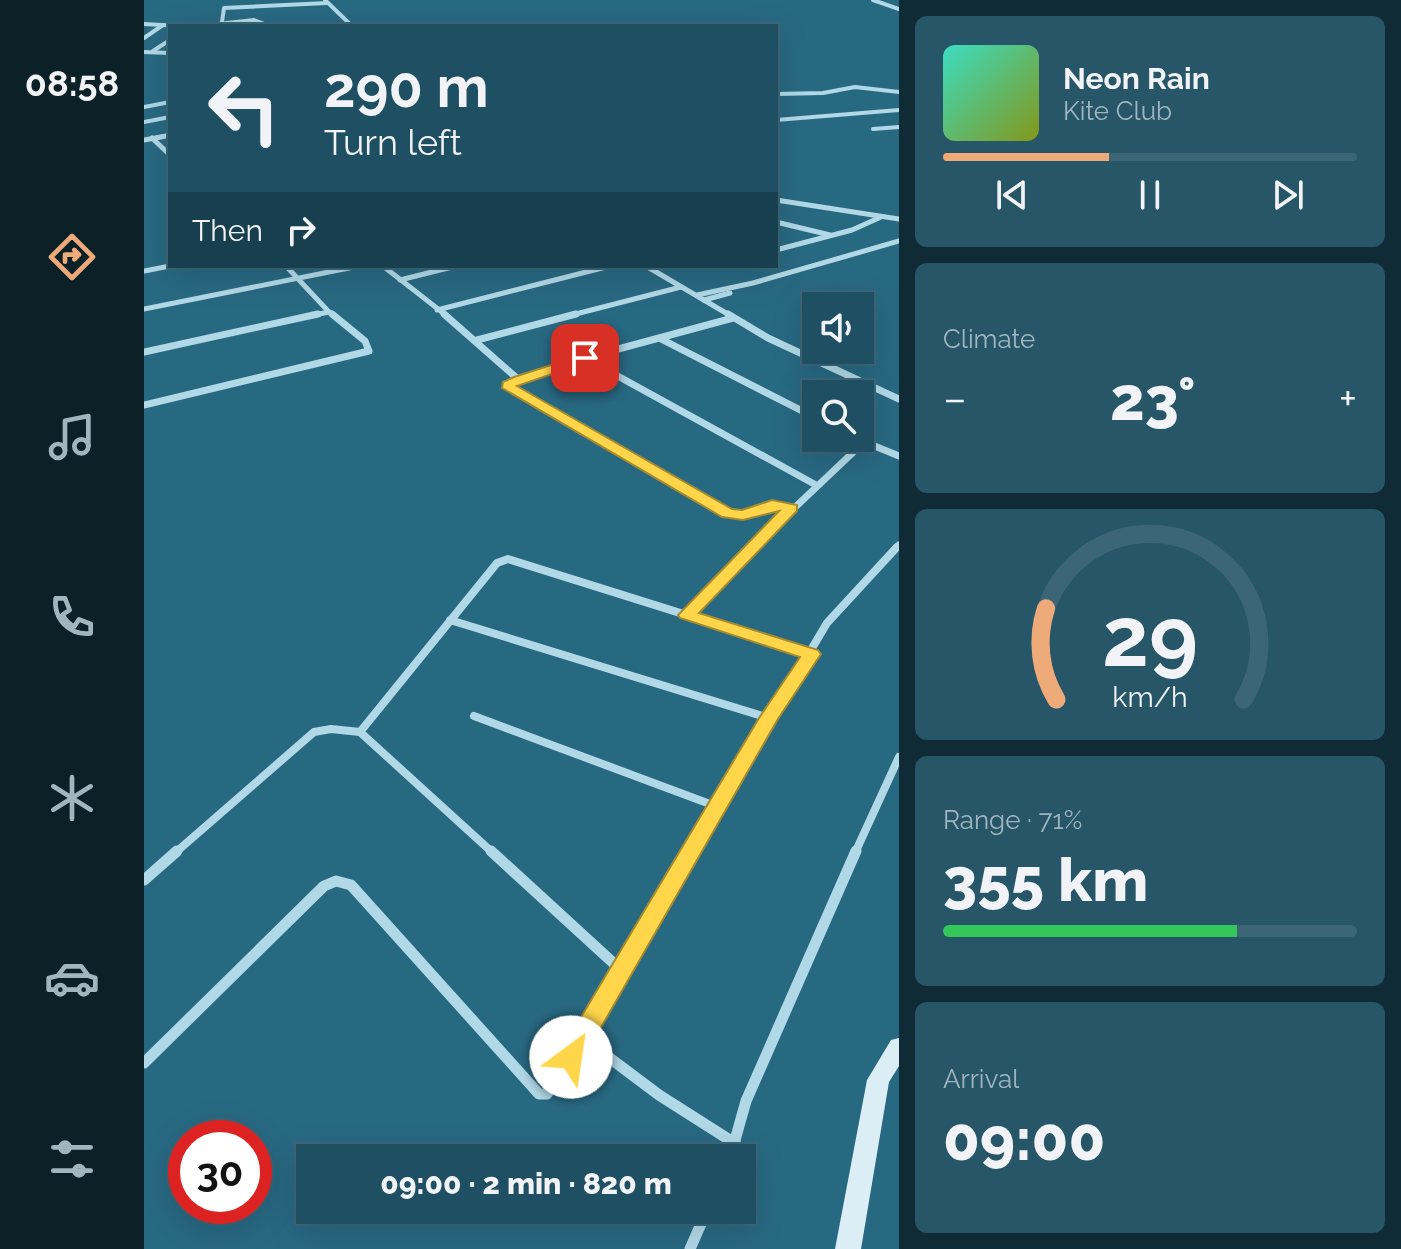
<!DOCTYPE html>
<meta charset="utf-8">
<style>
:root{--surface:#1e4f62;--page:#265668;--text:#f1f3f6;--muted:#a1b5be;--line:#3c6677;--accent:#eeaa78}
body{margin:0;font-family:Raleway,sans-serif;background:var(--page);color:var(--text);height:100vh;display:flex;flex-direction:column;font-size:30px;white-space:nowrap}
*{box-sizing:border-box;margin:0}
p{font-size:26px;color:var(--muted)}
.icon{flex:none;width:44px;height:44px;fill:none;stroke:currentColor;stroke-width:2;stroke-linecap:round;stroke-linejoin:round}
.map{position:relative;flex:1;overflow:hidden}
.panel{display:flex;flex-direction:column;gap:16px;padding:16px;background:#102b36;width:502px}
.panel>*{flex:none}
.banner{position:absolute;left:24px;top:24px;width:610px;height:244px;border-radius:0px;box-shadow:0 8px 32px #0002,0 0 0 2px var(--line);background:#1e4f62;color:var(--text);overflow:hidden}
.controls{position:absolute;left:658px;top:292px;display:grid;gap:16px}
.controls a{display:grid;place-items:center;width:72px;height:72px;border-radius:0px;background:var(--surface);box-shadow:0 8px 32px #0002,0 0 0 2px var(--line);font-size:40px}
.speed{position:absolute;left:24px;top:1120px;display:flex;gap:16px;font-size:40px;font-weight:700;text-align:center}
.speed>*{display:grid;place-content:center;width:104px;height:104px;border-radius:50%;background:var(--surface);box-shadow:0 8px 32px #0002,0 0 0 2px var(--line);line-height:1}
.speed .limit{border:12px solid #d22;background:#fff;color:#111}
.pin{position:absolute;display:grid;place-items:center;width:68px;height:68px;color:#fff;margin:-34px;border-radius:16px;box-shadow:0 4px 12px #0006}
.me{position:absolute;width:88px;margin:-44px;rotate:31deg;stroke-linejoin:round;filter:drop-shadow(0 0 6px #0008)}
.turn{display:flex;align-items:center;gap:28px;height:168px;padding:0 24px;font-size:36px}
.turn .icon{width:104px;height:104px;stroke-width:2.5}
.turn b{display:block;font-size:56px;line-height:68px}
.then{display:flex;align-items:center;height:76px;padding:0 24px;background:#0003;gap:16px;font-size:30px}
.big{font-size:60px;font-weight:800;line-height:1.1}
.panel .card{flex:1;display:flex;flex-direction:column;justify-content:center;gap:12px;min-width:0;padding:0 28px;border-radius:12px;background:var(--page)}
.panel .dial{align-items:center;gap:0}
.dial svg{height:208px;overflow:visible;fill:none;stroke:var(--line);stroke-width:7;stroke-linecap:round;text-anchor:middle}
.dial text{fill:var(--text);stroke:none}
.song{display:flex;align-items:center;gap:24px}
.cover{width:96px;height:96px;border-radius:12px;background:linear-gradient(135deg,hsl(170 70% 55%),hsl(70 70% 35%))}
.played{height:8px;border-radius:4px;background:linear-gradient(90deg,var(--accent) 40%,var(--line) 40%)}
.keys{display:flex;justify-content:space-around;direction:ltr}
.heat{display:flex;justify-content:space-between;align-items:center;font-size:44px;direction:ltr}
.charge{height:12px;border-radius:6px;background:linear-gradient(90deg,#34c759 71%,var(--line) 0)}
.trip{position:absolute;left:152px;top:1144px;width:460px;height:80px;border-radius:0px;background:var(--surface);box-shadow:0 8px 32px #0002,0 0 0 2px var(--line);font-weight:800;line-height:80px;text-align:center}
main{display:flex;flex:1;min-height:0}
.dock{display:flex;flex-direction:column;width:144px;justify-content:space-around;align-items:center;background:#0c2027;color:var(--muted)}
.dock .icon{width:56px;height:56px}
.dock .active{color:var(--accent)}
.dock b{font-size:36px;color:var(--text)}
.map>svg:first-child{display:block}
</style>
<main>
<nav class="dock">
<b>08:58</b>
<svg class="icon active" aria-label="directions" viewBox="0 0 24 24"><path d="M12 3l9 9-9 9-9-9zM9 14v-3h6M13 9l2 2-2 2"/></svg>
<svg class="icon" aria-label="music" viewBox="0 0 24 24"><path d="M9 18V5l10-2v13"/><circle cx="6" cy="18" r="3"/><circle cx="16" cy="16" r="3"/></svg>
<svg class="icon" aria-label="phone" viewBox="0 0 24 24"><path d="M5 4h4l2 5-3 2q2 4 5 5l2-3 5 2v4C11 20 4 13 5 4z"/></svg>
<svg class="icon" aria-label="climate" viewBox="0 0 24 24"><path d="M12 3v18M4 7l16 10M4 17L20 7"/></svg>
<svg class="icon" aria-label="car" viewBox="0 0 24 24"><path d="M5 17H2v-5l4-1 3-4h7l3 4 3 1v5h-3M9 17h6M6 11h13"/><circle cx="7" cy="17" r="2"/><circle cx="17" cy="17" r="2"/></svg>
<svg class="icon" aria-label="filters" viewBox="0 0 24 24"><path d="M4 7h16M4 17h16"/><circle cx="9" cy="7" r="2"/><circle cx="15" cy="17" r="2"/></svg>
</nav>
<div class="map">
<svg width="755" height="1249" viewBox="0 0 755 1249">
<rect width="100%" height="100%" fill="#286982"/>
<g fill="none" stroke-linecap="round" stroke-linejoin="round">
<g stroke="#b1d8e6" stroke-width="4">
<path d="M 181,0 L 208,26"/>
<path d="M 729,0 L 755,9"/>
<path d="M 78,22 L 80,8 L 183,3"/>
<path d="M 0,24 L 37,26"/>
<path d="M 56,26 L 110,20 L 126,26"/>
<path d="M 0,38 L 19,25"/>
<path d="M 9,51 L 26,40"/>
<path d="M 0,52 L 26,53"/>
<path d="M 632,94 L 679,93 L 711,87 L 755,92"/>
<path d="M 0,107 L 26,102"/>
<path d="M 632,120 L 755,110"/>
<path d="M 0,122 L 26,117"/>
<path d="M 729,129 L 755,127"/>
<path d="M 12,138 L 26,135"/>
</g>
<g stroke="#b1d8e6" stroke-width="5">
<path d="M 8,138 L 26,155"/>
<path d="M 0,140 L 22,136"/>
<path d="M 632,200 L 755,219"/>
<path d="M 632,222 L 686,235"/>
<path d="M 632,250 L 708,230 L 737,217"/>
<path d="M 142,266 L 185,312 L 165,316"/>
<path d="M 239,266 L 303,316"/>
<path d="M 502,266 L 587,316"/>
<path d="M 0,271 L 26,266"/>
<path d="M 256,280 L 312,266"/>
<path d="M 553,295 L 609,283 L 755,241"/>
<path d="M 560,300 L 586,293"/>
<path d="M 0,309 L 215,266"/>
<path d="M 293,310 L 466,266"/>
<path d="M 185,312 L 190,316"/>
<path d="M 424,316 L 537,287"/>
</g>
<g stroke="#b1d8e6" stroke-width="7">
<path d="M 300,314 L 375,380 L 441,358 L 589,318"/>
<path d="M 584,314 L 624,338 L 755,399"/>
<path d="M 517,339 L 672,418"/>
<path d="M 333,340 L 432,314"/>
<path d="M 0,352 L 174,314"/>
<path d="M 441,358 L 672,485"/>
<path d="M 375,380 L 364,385 L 365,388 L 584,514 C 608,516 622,504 647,508"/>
<path d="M 0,405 L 225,351 L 221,341 L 188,314"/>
<path d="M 711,438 L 755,456"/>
<path d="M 607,549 L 720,442"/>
<path d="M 751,549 L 755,545"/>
</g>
<g stroke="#b1d8e6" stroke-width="8">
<path d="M 543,615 L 609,547"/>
<path d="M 306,620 L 625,718"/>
<path d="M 330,716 L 574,807"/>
<path d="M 31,853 L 170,732 L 187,729 L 216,732"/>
<path d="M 349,853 L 216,732 L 353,563 L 364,559 L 667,654"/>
<path d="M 546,853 L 683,623 L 753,547"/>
<path d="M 711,853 L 755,757"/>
</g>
<g stroke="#b1d8e6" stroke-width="11">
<path d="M 347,851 L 477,970"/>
<path d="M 548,851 L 439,1038 L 515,1095 L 592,1144"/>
<path d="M 0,880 L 33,851"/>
<path d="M 0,1063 L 180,886 L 192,881 L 207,885 L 395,1094 L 403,1094 L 439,1038"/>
<path d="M 586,1158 L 602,1101 L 712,851"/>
<path d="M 546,1249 L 563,1210"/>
</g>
<path fill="#dbeef6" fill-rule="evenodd" d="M 755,1038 L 755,1066 L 745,1082 L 717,1249 L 691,1249 L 723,1080 L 747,1040 Z"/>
</g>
<path fill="#ffd54a" stroke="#a68a30" stroke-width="2" d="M 441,354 L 448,358 L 446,361 L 373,386 L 588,509 L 598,510 L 628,500 L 653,505 L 653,511 L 555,613 L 674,650 L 677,654 L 634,719 L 436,1064 L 427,1067 L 418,1064 L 414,1057 L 418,1049 L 615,718 L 656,657 L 536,618 L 534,615 L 635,511 L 599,520 L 578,517 L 358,388 L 359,382 L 370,377 Z"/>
</svg>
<div class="controls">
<a><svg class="icon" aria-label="sound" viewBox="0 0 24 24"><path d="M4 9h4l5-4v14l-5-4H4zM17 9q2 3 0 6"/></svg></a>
<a><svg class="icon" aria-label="search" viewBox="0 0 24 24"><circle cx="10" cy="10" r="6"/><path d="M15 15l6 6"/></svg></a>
</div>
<div class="speed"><div class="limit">30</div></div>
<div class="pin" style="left:441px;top:358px;background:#d93025"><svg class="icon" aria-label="arrive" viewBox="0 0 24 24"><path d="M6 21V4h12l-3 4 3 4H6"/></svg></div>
<svg class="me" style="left:427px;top:1057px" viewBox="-20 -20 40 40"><circle r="19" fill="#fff"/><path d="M0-13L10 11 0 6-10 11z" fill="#ffd54a"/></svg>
<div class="trip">09:00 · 2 min · 820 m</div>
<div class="banner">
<div class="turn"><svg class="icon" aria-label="left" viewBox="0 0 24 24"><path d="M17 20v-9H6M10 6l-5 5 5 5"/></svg><div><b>290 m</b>Turn left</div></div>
<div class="then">Then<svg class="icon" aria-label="right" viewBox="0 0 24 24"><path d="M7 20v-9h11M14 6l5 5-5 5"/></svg></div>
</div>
</div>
<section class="panel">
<div class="card">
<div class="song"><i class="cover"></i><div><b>Neon Rain</b><p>Kite Club</p></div></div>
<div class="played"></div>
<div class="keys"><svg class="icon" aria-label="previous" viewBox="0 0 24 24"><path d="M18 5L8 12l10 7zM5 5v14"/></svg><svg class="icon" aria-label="pause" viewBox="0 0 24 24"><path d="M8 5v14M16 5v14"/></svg><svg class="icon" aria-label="next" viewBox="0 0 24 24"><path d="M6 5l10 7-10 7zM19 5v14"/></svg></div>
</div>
<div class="card"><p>Climate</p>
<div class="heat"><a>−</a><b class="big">23°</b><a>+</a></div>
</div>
<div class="card dial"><svg viewBox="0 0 100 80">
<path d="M14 69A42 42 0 1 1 86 69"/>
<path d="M14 69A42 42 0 0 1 10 34" stroke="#eeaa78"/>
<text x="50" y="56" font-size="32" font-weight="700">29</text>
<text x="50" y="72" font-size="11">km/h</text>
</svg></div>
<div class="card"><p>Range · 71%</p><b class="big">355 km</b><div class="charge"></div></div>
<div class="card"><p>Arrival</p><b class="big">09:00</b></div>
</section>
</main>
